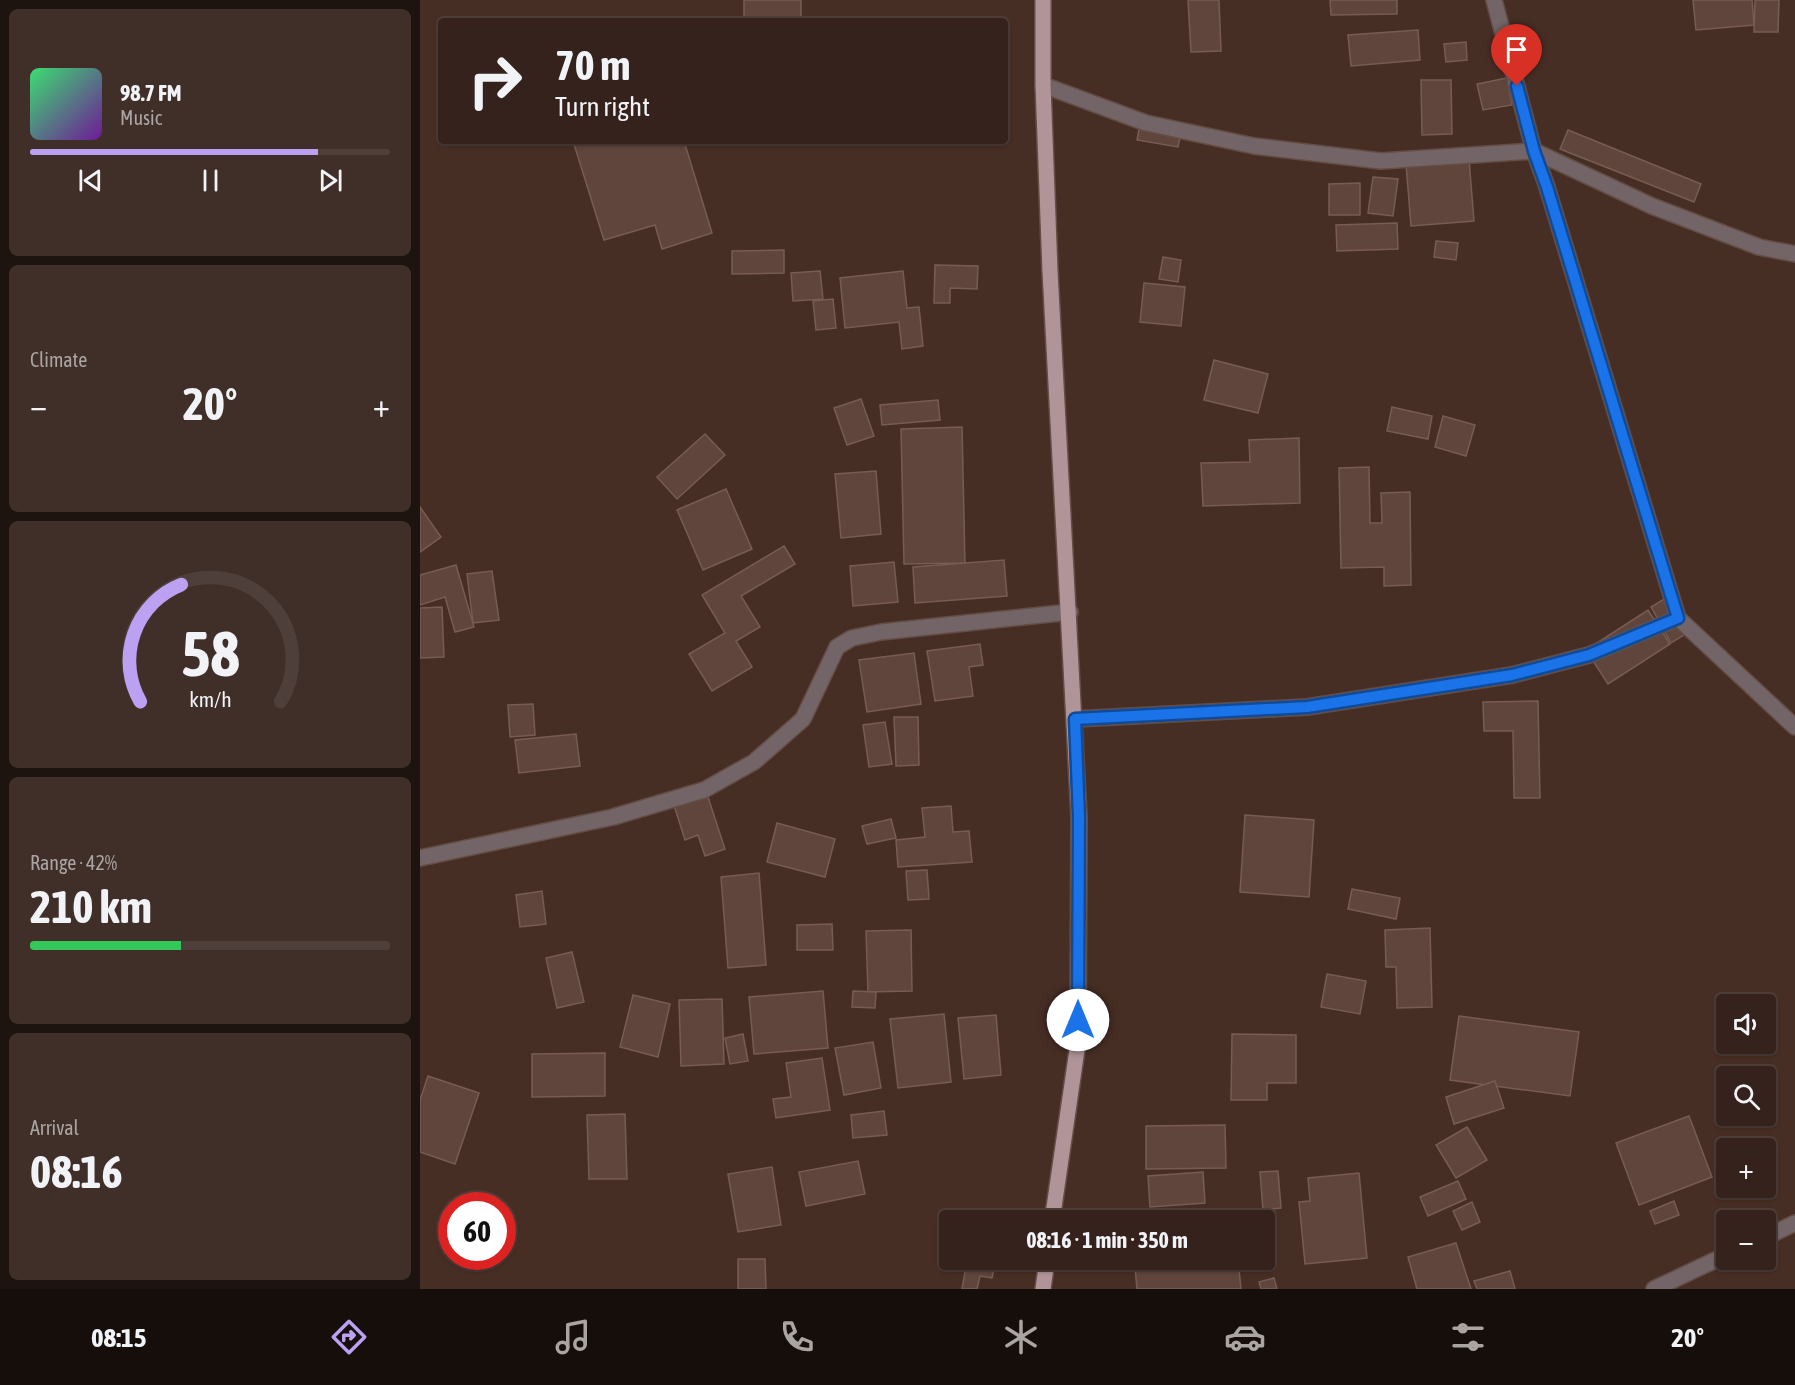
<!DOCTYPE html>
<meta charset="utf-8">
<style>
:root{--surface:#35221c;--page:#402f29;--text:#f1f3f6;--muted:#aaa4a3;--line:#4f3f3b;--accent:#bca0f2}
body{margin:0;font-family:"Asap Condensed",sans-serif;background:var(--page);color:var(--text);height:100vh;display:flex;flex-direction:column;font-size:22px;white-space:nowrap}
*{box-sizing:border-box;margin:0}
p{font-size:20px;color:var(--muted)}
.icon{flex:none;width:33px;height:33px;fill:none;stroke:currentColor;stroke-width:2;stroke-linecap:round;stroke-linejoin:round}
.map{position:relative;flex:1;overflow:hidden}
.side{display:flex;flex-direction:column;gap:9px;padding:9px;background:#1d130f;width:420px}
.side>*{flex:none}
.hud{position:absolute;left:18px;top:18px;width:570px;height:126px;border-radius:6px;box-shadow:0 2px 4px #0004,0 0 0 2px var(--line);background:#35221c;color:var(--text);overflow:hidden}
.controls{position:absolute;left:1296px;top:994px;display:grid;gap:12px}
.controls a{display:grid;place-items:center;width:60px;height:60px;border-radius:6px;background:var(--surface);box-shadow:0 2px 4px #0004,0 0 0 2px var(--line);font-size:30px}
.speed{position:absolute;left:18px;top:1192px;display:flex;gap:12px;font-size:30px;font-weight:700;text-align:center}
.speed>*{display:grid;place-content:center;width:78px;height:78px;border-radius:50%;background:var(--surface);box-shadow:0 2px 4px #0004,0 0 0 2px var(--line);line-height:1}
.speed .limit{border:9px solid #d22;background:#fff;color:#111}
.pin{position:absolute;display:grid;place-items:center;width:51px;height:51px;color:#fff;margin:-62px -26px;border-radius:50% 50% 50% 0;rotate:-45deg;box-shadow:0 0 6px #0007}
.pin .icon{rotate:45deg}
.me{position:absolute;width:66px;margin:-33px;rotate:0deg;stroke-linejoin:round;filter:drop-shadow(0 0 4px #0008)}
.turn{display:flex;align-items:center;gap:21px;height:126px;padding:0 18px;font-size:27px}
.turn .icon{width:78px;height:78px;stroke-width:2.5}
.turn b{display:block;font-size:42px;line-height:51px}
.big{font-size:45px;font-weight:700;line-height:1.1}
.side .widget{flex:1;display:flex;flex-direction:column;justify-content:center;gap:9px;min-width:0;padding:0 21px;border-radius:9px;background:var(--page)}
.side .dial{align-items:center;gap:0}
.dial svg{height:156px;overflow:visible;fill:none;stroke:var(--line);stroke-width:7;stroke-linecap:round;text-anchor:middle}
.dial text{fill:var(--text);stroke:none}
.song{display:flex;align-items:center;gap:18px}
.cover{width:72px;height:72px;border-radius:9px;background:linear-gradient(135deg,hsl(140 70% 55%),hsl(280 70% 35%))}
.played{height:6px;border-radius:3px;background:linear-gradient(90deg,var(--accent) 80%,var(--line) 80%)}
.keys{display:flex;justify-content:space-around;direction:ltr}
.heat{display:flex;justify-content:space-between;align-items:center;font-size:33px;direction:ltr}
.charge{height:9px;border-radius:4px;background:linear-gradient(90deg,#34c759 42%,var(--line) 0)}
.trip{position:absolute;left:519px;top:1210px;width:336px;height:60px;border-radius:6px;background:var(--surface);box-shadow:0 2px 4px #0004,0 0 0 2px var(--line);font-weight:700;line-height:60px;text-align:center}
.tab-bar{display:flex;height:96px;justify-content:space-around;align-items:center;background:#150e0b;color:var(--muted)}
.tab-bar .icon{width:42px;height:42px}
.tab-bar .current{color:var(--accent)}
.tab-bar b{font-size:27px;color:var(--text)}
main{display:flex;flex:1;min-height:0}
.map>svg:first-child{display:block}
</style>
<main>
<section class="side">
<div class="widget">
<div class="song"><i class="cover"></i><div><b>98.7 FM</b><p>Music</p></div></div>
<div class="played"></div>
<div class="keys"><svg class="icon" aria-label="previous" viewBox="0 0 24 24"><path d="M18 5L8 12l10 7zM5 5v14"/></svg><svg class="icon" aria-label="pause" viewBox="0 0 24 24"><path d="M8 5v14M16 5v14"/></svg><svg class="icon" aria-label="next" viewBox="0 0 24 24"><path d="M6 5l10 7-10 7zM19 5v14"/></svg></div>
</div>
<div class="widget"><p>Climate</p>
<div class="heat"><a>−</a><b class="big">20°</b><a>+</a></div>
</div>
<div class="widget dial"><svg viewBox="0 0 100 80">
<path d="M14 69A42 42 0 1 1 86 69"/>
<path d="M14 69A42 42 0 0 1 35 9" stroke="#bca0f2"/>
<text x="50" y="56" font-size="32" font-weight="700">58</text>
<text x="50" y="72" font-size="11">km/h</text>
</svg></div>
<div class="widget"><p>Range · 42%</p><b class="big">210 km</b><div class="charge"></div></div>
<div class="widget"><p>Arrival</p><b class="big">08:16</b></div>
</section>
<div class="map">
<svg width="1375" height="1289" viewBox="0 0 1375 1289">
<rect width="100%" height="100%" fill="#472e25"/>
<g fill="#5f453b" stroke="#785c51" stroke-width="1.5">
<rect x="324" y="0" width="57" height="21"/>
<path d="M 768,0 L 799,0 L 801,51 L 771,52 Z"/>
<path d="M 910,0 L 977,0 L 977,14 L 911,15 Z"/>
<path d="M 1273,0 L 1332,0 L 1334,25 L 1276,30 Z"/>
<path d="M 1335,0 L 1359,0 L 1358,32 L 1334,32 Z"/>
<path d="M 998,30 L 1000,60 L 931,66 L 928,35 Z"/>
<path d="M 1046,42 L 1047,60 L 1026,62 L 1024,44 Z"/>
<path d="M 1087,78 L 1092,105 L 1063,110 L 1057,84 Z"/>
<path d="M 1001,80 L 1031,80 L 1032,134 L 1002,135 Z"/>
<path d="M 721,119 L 762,127 L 758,147 L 717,140 Z"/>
<path d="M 1148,130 L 1281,184 L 1274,202 L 1140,149 Z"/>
<path d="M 153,141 L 264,141 L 292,233 L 242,249 L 235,225 L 184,240 Z"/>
<path d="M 1049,159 L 1054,221 L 991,226 L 986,164 Z"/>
<path d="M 953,177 L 978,179 L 973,216 L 948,213 Z"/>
<path d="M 940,183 L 940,215 L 909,215 L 909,184 Z"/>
<path d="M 977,223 L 978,249 L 917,251 L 916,225 Z"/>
<path d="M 1016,241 L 1038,243 L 1036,260 L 1014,257 Z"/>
<path d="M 364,250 L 364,273 L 312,274 L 312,251 Z"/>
<path d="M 743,257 L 761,260 L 758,282 L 739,279 Z"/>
<path d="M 515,265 L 558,266 L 557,289 L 530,288 L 530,303 L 514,303 Z"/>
<path d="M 400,271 L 403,299 L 373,301 L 371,273 Z"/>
<path d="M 483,271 L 487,308 L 499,307 L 503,346 L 482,349 L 479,322 L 425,328 L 420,278 Z"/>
<path d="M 724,283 L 765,287 L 761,326 L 720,322 Z"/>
<path d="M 413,299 L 416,328 L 396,330 L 393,301 Z"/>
<path d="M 794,360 L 848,374 L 838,413 L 784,400 Z"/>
<path d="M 441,399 L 454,436 L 427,445 L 414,408 Z"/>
<path d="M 518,400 L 520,420 L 462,425 L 460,405 Z"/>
<path d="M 972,407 L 1012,416 L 1008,439 L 967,431 Z"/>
<path d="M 1023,416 L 1055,425 L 1046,456 L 1015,447 Z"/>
<path d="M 542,427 L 545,563 L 484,564 L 481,429 Z"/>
<path d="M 285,434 L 305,455 L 257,499 L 237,477 Z"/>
<path d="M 879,438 L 880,503 L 783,506 L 781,463 L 830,462 L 829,440 Z"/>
<path d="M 949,467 L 950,523 L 962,523 L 961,493 L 990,492 L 991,585 L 964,586 L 964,567 L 921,568 L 919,468 Z"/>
<path d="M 456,471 L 461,534 L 421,538 L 415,474 Z"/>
<path d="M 306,489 L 332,549 L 283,570 L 257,510 Z"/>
<path d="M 0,507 L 21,537 L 0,552 Z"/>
<path d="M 364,546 L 375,564 L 321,596 L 340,627 L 316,641 L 332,667 L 292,691 L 269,654 L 305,633 L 282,595 Z"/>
<path d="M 584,560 L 587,596 L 495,603 L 493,567 Z"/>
<path d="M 474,562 L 478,602 L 433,606 L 430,566 Z"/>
<path d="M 36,565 L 54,627 L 35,632 L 25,597 L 0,605 L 0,575 Z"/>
<path d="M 72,571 L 79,620 L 53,623 L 47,574 Z"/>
<path d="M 1251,595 L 1272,630 L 1251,643 L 1231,607 Z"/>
<path d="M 22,607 L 24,657 L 0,658 L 0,608 Z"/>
<path d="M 1228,610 L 1250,644 L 1188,684 L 1166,650 Z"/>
<path d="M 560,644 L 563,665 L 549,667 L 553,696 L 515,701 L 507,651 Z"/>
<path d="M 494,653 L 501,704 L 447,712 L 439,660 Z"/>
<path d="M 1118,701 L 1120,798 L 1094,798 L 1093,731 L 1064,731 L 1063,702 Z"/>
<path d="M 113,704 L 115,735 L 90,737 L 88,705 Z"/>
<path d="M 474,717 L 498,717 L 499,765 L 476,766 Z"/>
<path d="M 465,722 L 472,764 L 449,767 L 443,725 Z"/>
<path d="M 156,734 L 160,766 L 99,773 L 95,740 Z"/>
<path d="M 285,788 L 305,849 L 285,856 L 278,835 L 265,840 L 252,799 Z"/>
<path d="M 531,806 L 533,832 L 549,831 L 552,862 L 478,867 L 476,840 L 505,837 L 502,808 Z"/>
<path d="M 825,815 L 894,820 L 889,897 L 820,892 Z"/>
<path d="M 471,819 L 476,838 L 447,844 L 442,826 Z"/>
<path d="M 357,823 L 415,839 L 405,877 L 347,862 Z"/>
<path d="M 507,870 L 509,899 L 488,900 L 486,871 Z"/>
<path d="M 339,873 L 346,965 L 308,968 L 301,877 Z"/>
<path d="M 932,889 L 980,898 L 976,919 L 928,909 Z"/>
<path d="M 122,891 L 126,924 L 100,927 L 96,895 Z"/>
<path d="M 412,924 L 413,950 L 377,950 L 377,925 Z"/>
<path d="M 1010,928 L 1012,1007 L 977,1008 L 976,967 L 966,967 L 965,930 Z"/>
<path d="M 491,930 L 492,991 L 448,992 L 446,931 Z"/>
<path d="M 152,952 L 164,1002 L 137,1008 L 126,958 Z"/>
<path d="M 907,974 L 946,981 L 940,1014 L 901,1007 Z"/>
<path d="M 403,991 L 408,1048 L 334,1054 L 329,997 Z"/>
<path d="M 433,991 L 456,992 L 455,1008 L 432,1007 Z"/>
<path d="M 213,995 L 250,1004 L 238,1057 L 200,1047 Z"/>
<path d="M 302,999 L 304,1064 L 261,1066 L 259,1000 Z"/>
<path d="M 524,1014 L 531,1082 L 478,1088 L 470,1019 Z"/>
<path d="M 576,1015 L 581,1075 L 544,1079 L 538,1018 Z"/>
<path d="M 1039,1016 L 1159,1032 L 1150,1096 L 1030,1080 Z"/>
<path d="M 323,1034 L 328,1061 L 310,1064 L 305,1038 Z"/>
<path d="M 812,1034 L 876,1035 L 876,1083 L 847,1083 L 847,1100 L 811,1100 Z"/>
<path d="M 453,1042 L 461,1088 L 424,1095 L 415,1048 Z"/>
<path d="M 185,1053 L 185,1096 L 112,1097 L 112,1054 Z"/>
<path d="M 402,1058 L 410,1110 L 356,1118 L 353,1099 L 371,1097 L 366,1063 Z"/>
<path d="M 8,1076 L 59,1093 L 35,1164 L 0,1152 L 0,1100 Z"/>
<path d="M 1075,1081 L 1084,1108 L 1034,1124 L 1026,1097 Z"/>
<path d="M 464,1111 L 467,1135 L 433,1138 L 431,1115 Z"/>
<path d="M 205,1114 L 207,1179 L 169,1179 L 167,1115 Z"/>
<path d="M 1269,1116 L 1292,1177 L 1219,1205 L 1196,1143 Z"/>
<path d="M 805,1125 L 806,1168 L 726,1169 L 726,1126 Z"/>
<path d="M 1047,1127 L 1067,1160 L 1036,1178 L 1016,1145 Z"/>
<path d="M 438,1161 L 445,1194 L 386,1206 L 379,1172 Z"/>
<path d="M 352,1167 L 361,1225 L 318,1232 L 308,1174 Z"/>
<path d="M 858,1171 L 861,1208 L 843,1210 L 840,1172 Z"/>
<path d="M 783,1172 L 785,1203 L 730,1207 L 728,1176 Z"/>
<path d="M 939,1173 L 947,1258 L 885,1264 L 879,1202 L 890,1201 L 888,1178 Z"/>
<path d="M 1038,1181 L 1046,1199 L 1008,1216 L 1000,1197 Z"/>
<path d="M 1254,1201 L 1259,1215 L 1235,1224 L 1230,1211 Z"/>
<path d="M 1052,1202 L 1060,1222 L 1042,1230 L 1033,1211 Z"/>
<path d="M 556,1214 L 583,1219 L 583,1221 L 554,1221 Z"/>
<path d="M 1036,1243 L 1051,1289 L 997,1289 L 988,1257 Z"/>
<path d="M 318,1259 L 345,1259 L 346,1289 L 318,1289 Z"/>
<path d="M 547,1260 L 576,1260 L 572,1278 L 560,1276 L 557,1289 L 542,1289 Z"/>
<path d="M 804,1260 L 818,1260 L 821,1289 L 717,1289 L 715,1267 Z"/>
<path d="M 1090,1271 L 1095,1289 L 1057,1289 L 1054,1281 Z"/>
<path d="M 854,1278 L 857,1289 L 841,1289 L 839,1282 Z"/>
</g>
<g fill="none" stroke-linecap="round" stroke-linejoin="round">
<g stroke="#644d44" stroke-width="18">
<g id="street">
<path d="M 1074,0 L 1114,151 L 1127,187 L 1258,618 L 1375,727"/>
<path d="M 623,85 L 726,123 L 834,146 L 961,161 L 1114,151 L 1232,206 L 1339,247 L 1375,254"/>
<path d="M 655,719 L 887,707 L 1092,675 L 1169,655 L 1258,618"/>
<path d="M 0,858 L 193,817 L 284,790 L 334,762 L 383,719 L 417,647 L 432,638 L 461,632 L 650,612"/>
<path d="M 1346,1237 L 1375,1223"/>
<path d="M 1234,1289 L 1306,1255"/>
</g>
</g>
<g stroke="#644d44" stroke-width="18">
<g id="primary">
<path d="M 623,0 L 623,85 L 630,271 L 659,817 L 658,1043 L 632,1221"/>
<path d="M 623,1289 L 627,1260"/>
</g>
</g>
<use href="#street" stroke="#736567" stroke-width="15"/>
<use href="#primary" stroke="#b09498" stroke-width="15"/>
</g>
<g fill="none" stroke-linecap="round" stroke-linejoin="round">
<g stroke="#114b97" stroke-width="15">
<path id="route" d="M 658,1020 L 659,817 L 655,719 L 887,707 L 1092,675 L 1169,655 L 1258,618 L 1127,187 L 1114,151 L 1097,86"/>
</g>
<use href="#route" stroke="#1a73e8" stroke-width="10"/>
</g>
</svg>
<div class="controls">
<a><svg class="icon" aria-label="sound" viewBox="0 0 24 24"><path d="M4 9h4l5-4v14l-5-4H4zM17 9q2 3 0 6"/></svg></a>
<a><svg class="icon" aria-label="search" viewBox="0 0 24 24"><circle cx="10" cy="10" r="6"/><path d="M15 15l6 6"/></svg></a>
<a>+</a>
<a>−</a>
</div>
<div class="speed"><div class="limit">60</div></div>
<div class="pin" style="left:1097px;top:86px;background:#d93025"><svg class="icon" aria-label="arrive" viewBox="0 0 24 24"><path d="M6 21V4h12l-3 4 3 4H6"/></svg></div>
<svg class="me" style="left:658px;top:1020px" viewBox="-20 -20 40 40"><circle r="19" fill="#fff"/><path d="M0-13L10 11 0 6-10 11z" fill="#1a73e8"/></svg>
<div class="trip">08:16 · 1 min · 350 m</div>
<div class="hud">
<div class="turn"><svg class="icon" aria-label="right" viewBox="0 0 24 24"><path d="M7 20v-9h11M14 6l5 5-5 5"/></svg><div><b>70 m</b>Turn right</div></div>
</div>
</div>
</main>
<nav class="tab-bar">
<b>08:15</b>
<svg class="icon current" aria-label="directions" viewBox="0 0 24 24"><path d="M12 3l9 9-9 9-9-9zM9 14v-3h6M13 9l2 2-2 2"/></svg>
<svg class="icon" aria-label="music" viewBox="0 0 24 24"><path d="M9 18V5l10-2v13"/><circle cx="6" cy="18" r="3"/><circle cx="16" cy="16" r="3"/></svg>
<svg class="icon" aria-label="phone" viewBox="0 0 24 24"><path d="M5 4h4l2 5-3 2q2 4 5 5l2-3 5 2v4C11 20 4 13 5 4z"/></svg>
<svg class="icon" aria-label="climate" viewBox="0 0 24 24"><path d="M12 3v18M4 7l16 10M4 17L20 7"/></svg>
<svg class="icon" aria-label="car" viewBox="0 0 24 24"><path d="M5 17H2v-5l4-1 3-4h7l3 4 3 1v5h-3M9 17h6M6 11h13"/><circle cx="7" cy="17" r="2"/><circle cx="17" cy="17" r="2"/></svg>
<svg class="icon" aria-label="filters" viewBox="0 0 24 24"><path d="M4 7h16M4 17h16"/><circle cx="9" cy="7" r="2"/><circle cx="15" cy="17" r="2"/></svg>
<b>20°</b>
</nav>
